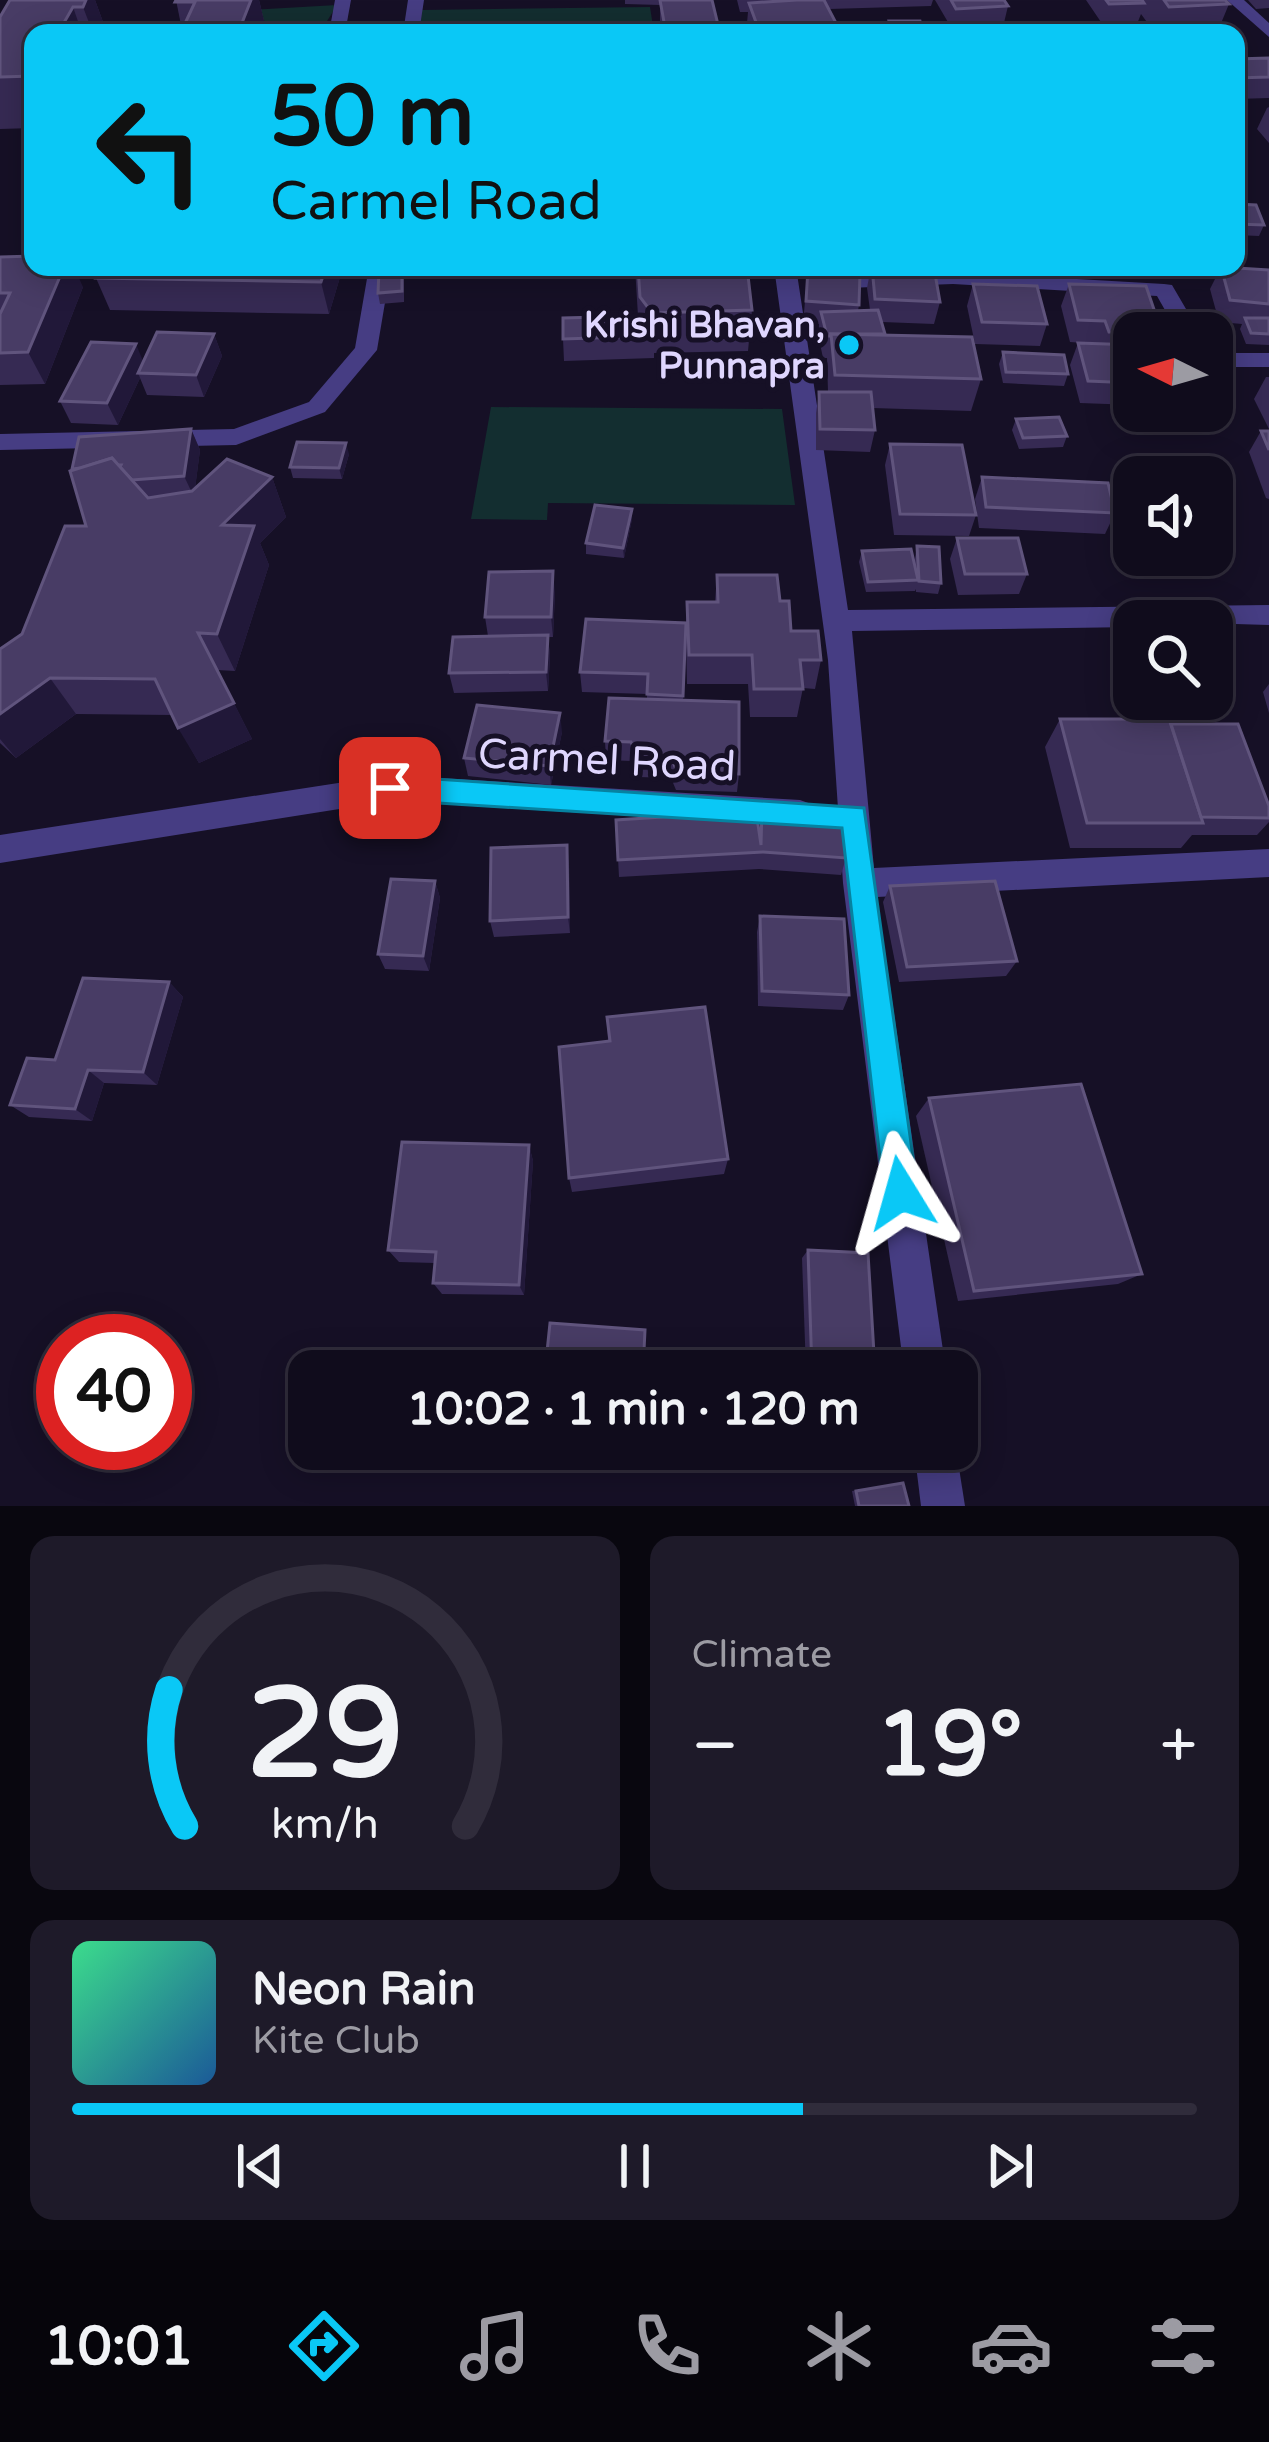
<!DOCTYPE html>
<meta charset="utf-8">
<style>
:root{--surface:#100c1c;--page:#1e1a29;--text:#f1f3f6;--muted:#9c9ba3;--line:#302c3b;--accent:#0ac8f6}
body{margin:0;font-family:"Varela Round",sans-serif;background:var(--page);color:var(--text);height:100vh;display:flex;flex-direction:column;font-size:45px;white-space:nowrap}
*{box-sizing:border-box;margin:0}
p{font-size:39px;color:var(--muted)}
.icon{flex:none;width:66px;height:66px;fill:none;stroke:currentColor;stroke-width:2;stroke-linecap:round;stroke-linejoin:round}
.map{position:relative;height:1506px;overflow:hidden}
.panel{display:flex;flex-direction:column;gap:30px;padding:30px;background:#09070f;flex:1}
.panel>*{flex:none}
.top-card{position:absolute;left:24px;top:24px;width:1221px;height:252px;border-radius:24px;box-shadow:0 6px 30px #0003,0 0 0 3px var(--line);background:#0ac8f6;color:#111;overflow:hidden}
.needle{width:78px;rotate:275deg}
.buttons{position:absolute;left:1113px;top:312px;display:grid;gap:24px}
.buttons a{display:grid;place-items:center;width:120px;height:120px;border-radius:24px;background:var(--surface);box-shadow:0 6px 30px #0003,0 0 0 3px var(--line);font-size:60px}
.speed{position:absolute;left:36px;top:1314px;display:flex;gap:24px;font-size:60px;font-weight:700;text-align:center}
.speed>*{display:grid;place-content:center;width:156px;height:156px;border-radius:50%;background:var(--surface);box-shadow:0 6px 30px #0003,0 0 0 3px var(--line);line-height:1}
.speed .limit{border:18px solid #d22;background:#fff;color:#111}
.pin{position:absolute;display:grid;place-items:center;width:102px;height:102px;color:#fff;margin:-51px;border-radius:24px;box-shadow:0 6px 18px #0006}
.me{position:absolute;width:132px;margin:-66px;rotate:352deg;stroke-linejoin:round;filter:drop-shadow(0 0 9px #0008)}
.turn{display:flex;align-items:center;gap:42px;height:252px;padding:0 48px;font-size:54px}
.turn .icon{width:156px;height:156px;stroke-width:2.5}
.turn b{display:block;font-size:84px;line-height:102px}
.big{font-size:90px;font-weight:700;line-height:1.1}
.panel .card{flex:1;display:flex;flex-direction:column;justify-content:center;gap:18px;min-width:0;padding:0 42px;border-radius:24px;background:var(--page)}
.panel .dial{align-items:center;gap:0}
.dial svg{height:312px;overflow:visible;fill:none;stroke:var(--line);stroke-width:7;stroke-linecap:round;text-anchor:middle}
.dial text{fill:var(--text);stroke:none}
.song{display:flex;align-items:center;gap:36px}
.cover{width:144px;height:144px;border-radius:18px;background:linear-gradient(135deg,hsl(150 70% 55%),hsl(210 70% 35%))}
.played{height:12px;border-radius:6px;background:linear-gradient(90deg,var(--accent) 65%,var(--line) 65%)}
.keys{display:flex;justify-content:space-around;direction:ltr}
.heat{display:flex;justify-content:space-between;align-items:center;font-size:66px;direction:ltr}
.panel .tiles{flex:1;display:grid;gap:30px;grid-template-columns:1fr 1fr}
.card:last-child{grid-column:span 2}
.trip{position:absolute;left:288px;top:1350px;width:690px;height:120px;border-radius:24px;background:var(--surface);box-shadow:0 6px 30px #0003,0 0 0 3px var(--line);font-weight:700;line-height:120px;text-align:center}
.menu{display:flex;height:192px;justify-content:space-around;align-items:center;background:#06050b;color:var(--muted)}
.menu .icon{width:84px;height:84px}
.menu .current{color:var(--accent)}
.menu b{font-size:54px;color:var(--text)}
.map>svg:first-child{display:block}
</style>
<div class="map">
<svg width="1269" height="1506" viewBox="0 0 1269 1506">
<rect width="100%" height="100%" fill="#161026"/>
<g fill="#132e30">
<path d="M 337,5 L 324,26 L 308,32 L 221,31 L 196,13 Z"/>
<path d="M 650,7 L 654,33 L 419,33 L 422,10 Z"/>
<path d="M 491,407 L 782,409 L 795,505 L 548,503 L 547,520 L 471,519 Z"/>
</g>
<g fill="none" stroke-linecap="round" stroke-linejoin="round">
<g fill="#463d83" fill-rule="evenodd">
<path d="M 335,0 L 351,0 L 345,33 L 329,33 Z"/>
<path d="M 408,0 L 424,0 L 419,33 L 403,33 Z"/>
<path d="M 1227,0 L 1244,0 L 1269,23 L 1269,37 Z"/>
<path d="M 369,267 L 391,267 L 377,350 L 325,412 L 236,445 L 0,450 L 0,434 L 234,429 L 309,402 L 355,348 Z"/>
<path d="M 774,267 L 796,267 L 848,610 L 1269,605 L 1269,625 L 1134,621 L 1134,627 L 852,631 L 874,868 L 1269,849 L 1269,877 L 877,897 L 946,1371 L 904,1371 L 843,883 L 828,660 Z"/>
<path d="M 953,272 L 1164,284 L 1172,285 L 1200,333 L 1178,333 L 1157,296 L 953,284 L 820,289 L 809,283 L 820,277 Z"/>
<rect x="1212" y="353" width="57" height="14"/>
<path d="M 390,775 L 800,800 L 811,804 L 816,813 L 811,822 L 800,826 L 390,801 L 0,863 L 0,835 Z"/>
<path d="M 914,1449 L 956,1449 L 965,1506 L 921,1506 Z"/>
</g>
</g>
<g fill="#362a53">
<path d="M 10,0 L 95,0 L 107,33 L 33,33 L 33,128 L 0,129 L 0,17 Z"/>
<path d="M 176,0 L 259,0 L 267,33 L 182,30 Z"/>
<path d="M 625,0 L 712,0 L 720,33 L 660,33 L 660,5 L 625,4 Z"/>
<path d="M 737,0 L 933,0 L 931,6 L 829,9 L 837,25 L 853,33 L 751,33 L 747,23 L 748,12 L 740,12 Z"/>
<path d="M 935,0 L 1004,0 L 1008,6 L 1003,27 L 952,29 Z"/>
<path d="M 1086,0 L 1225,0 L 1229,4 L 1217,33 L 1155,33 L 1141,14 L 1137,24 L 1103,25 Z"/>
<path d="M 1248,0 L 1269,0 L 1269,8 L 1256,9 Z"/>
<path d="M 1269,58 L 1269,98 L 1236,99 L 1236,59 Z"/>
<path d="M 1269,107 L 1269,143 L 1257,129 L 1267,108 Z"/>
<path d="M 1236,204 L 1264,225 L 1259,236 L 1236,235 Z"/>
<path d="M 0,257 L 83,287 L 45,384 L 0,385 Z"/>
<path d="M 102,267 L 343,267 L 329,314 L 110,310 L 96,278 Z"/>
<path d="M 635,267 L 747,267 L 752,310 L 748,351 L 654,353 L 654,358 L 564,361 L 563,339 L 638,316 Z"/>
<path d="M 871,267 L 940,302 L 934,324 L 882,322 L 885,334 L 981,379 L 971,411 L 872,408 L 875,430 L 870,452 L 816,450 L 816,413 L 819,392 L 828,392 L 827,358 L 823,358 L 818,334 L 819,324 L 803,323 L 808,269 L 859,305 L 858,311 L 870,310 L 867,288 Z"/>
<path d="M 1029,267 L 1063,267 L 1062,270 L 1055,270 L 1052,278 L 1031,278 Z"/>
<path d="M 1221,267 L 1269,270 L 1269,345 L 1246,344 L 1240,329 L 1242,324 L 1219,322 L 1210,289 Z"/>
<path d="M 402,268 L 404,279 L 404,302 L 380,304 L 378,293 Z"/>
<path d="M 973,284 L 1047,324 L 1040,346 L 975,344 L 967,306 Z"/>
<path d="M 1069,284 L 1134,333 L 1134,405 L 1080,403 L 1070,365 L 1078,343 L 1097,344 L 1070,342 L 1061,306 Z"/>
<path d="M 214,334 L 222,356 L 204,397 L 147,395 L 140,378 L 118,425 L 71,423 L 60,401 L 143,361 Z"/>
<path d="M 1003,352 L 1068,374 L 1064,386 L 1003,383 L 999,364 Z"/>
<path d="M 1266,377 L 1269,377 L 1269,429 L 1254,399 Z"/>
<path d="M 1016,419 L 1067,436 L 1063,447 L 1019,449 L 1012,430 Z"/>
<path d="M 191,429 L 200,450 L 195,488 L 272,477 L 286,517 L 260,543 L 269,565 L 235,671 L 217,670 L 252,739 L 199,763 L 172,715 L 76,714 L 16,758 L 0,743 L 0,649 L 22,634 L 86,526 L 72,469 Z"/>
<path d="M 1261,431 L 1269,431 L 1269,499 L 1266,498 L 1249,452 Z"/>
<path d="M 890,444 L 976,515 L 969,536 L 894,535 L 885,465 Z"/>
<path d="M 349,454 L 342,479 L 293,478 L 290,467 Z"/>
<path d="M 982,477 L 1115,513 L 1105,534 L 979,528 L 975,499 Z"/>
<path d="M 632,509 L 632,519 L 624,558 L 586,554 L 586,543 Z"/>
<path d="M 957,538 L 1027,574 L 1019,594 L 958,595 L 950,559 Z"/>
<path d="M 917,546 L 941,583 L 938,594 L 916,592 L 916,589 L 915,591 L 866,592 L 859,562 L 862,551 L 914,564 Z"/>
<path d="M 717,575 L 780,601 L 791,631 L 821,660 L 815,689 L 803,688 L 797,717 L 750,717 L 748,684 L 687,684 L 686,640 L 683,701 L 739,774 L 737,792 L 676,790 L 671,778 L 638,777 L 631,761 L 606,760 L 605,741 L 647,699 L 647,694 L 582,692 L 580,672 L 686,623 L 687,602 L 715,602 Z"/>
<path d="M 555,592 L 553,637 L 548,637 L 550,656 L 548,691 L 454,693 L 449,673 L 488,636 L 485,617 Z"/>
<path d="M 1269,684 L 1269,713 L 1263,692 Z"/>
<path d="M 1060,719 L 1171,724 L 1269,818 L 1269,822 L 1257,835 L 1192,835 L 1181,848 L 1070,848 L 1045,747 Z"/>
<path d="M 562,732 L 551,785 L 468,776 L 464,758 Z"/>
<path d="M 762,808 L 846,858 L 841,875 L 759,869 L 619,877 L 616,820 L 759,831 Z"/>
<path d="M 569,862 L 570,933 L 494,937 L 490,921 Z"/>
<path d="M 435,881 L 440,898 L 429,971 L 385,969 L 378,954 Z"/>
<path d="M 890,886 L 1017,961 L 1006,976 L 899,982 L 883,902 Z"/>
<path d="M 760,916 L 849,995 L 843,1010 L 758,1006 L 757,932 Z"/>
<path d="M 169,982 L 183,997 L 157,1085 L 104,1083 L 92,1121 L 29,1117 L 10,1105 L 55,1060 Z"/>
<path d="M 607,1017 L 728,1159 L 724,1174 L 572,1192 L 569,1178 L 608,1041 Z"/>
<path d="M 929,1098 L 1142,1274 L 1118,1284 L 958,1301 L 916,1116 Z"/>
<path d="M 529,1145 L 533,1161 L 524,1295 L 442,1294 L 433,1283 L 435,1263 L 399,1262 L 388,1250 Z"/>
<path d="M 808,1250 L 875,1371 L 806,1371 L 802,1258 Z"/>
<path d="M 639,1449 L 638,1462 L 541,1455 L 538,1453 Z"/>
<path d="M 903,1483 L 909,1506 L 855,1506 L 852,1491 Z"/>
</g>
<g fill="#211839">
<path d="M 86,0 L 95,0 L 107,33 L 93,33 L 83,7 Z"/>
<path d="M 250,0 L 259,0 L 267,33 L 238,33 Z"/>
<path d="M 73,7 L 82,33 L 58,33 Z"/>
<path d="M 64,267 L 74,267 L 83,287 L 45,384 L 28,352 Z"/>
<path d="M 326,267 L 343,267 L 329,314 L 321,282 Z"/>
<path d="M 214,334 L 222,356 L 204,397 L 196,375 Z"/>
<path d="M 136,344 L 145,366 L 138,373 L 140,378 L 118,425 L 107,403 Z"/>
<path d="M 191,429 L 200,450 L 194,497 L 184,476 Z"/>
<path d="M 346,443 L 349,454 L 342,479 L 339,468 Z"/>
<path d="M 272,477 L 286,517 L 260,543 L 269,565 L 235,671 L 217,634 L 222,525 Z"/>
<path d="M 632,509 L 632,519 L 624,558 L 623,548 Z"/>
<path d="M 553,571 L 555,592 L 553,637 L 551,617 Z"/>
<path d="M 548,635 L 550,656 L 548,691 L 546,672 Z"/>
<path d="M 50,678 L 76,714 L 16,758 L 0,739 L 0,714 Z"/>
<path d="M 234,703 L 252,739 L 199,763 L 178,728 Z"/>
<path d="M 560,713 L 562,732 L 551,785 L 549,766 Z"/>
<path d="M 567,845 L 569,862 L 570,933 L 568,917 Z"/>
<path d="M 435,881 L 440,898 L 429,971 L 423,956 Z"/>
<path d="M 169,982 L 183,997 L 157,1085 L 143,1072 Z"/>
<path d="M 88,1070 L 104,1083 L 92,1121 L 75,1109 Z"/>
<path d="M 529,1145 L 533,1161 L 524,1295 L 519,1285 Z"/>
</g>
<g fill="#483c65" stroke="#60547d" stroke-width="3">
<path d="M 10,0 L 86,0 L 83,7 L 73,7 L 58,33 L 33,33 L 33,76 L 0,77 L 0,17 Z"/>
<path d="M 176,0 L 251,0 L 238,33 L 154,33 L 155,30 L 182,30 L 195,2 L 175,2 Z"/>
<path d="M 660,0 L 712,0 L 720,33 L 666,33 Z"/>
<path d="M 797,0 L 824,0 L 837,25 L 848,24 L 853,33 L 760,33 L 749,3 Z"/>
<path d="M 951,0 L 1004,0 L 1008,6 L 956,9 Z"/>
<path d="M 1106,0 L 1142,0 L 1144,3 L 1109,4 Z"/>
<path d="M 1164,0 L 1225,0 L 1229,4 L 1169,7 Z"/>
<path d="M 889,21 L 920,21 L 923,33 L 892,33 Z"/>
<path d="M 1269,58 L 1269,77 L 1236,78 L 1236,59 Z"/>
<path d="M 1236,204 L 1256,205 L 1264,225 L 1236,224 Z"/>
<path d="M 33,256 L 33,267 L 64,267 L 28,352 L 0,353 L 0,314 L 10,293 L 0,293 L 0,257 Z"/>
<path d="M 102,267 L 326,267 L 321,282 L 96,278 Z"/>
<path d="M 638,267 L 747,267 L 752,310 L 652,313 L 640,297 Z"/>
<path d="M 872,267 L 934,268 L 940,302 L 875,299 Z"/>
<path d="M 1221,267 L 1269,270 L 1269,304 L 1230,300 Z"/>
<path d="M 402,268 L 402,291 L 378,293 L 379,270 Z"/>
<path d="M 808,269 L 860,273 L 859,305 L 806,301 Z"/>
<path d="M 973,284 L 1037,286 L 1047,324 L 982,322 Z"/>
<path d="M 1069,284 L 1146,286 L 1162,333 L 1109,332 L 1105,321 L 1078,320 Z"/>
<path d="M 878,310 L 885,334 L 831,334 L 832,336 L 827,336 L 821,312 Z"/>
<path d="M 640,316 L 655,336 L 563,339 L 563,318 Z"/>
<path d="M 1245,318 L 1269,318 L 1269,334 L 1251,333 Z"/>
<path d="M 157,332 L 214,334 L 196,375 L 138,373 Z"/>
<path d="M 831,334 L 972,337 L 981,379 L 835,375 Z"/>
<path d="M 91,342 L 136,344 L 107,403 L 60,401 Z"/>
<path d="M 1078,343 L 1134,345 L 1134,383 L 1088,381 Z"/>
<path d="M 1003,352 L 1064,355 L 1068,374 L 1006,372 Z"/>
<path d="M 819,392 L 871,392 L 875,430 L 820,429 Z"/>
<path d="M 1059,417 L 1067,436 L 1023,438 L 1016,419 Z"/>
<path d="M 191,429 L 184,476 L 132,480 L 120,467 L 121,465 L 118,465 L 112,458 L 81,468 L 72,469 L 79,437 Z"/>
<path d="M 1261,431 L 1269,431 L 1269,450 Z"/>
<path d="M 297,442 L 346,443 L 339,468 L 290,467 Z"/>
<path d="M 890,444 L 962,445 L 976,515 L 900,514 Z"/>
<path d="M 112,458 L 148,498 L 192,491 L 227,459 L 272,477 L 222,525 L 254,526 L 217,634 L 198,633 L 234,703 L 178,728 L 155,679 L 50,678 L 0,714 L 0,649 L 22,634 L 65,526 L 86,526 L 70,471 Z"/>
<path d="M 982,477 L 1108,483 L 1115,513 L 986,507 Z"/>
<path d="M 595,505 L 632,509 L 623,548 L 586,543 Z"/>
<path d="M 957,538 L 1018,538 L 1027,574 L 965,574 Z"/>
<path d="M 917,546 L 939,547 L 941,583 L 919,581 Z"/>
<path d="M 911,549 L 918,580 L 868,582 L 862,551 Z"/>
<path d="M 553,571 L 551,617 L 485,617 L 489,572 Z"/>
<path d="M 717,575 L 777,575 L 780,601 L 789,601 L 791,631 L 818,631 L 821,660 L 800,660 L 803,689 L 754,689 L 752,655 L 689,655 L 687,602 L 718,602 Z"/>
<path d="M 586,619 L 686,623 L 683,696 L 647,694 L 648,674 L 580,672 Z"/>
<path d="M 548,635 L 546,672 L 449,673 L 453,637 Z"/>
<path d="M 609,698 L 739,702 L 739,774 L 677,772 L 672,759 L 638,758 L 631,742 L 605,741 Z"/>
<path d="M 477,705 L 560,713 L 549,766 L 464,758 Z"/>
<path d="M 1060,719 L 1169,719 L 1203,823 L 1087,823 Z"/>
<path d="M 1171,724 L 1238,724 L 1269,806 L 1269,818 L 1201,817 Z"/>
<path d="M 762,808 L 844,813 L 846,858 L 763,852 L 618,860 L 616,820 L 756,811 L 761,845 Z"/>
<path d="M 567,845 L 568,917 L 490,921 L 491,848 Z"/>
<path d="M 391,879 L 435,881 L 423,956 L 378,954 Z"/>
<path d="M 995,881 L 1017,961 L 907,967 L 890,886 Z"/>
<path d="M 760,916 L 844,919 L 849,995 L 762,991 Z"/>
<path d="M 83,978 L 169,982 L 143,1072 L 88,1070 L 75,1109 L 10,1105 L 27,1058 L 55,1060 Z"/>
<path d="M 705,1007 L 728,1159 L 569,1178 L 559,1047 L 610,1041 L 607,1017 Z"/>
<path d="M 1081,1084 L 1142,1274 L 974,1291 L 929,1098 Z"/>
<path d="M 402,1142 L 529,1145 L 519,1285 L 433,1283 L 436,1252 L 388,1250 Z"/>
<path d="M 808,1250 L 868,1253 L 875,1371 L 812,1371 Z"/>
<path d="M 550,1323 L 645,1330 L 643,1371 L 545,1371 Z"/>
<path d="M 538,1449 L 639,1449 L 639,1460 L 538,1453 Z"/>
<path d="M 903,1483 L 909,1506 L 859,1506 L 856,1491 Z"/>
</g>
<path fill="#0ac8f6" stroke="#0682a0" stroke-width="3" d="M 390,776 L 864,808 L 918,1193 L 913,1206 L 901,1211 L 889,1206 L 884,1193 L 842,828 L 390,800 L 380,796 L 376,788 L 380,780 Z"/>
<circle fill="#0ac8f6" stroke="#161026" stroke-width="4.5" cx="849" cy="345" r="12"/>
<g text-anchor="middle" stroke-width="10" stroke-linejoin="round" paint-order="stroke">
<g font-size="36" font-weight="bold" fill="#dfd6fe" stroke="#161026" text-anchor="end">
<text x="825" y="337">Krishi Bhavan,<tspan x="825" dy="41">Punnapra</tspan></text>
</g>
<g font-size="42" fill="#dfd6fe" stroke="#161026">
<text transform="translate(607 759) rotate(3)" y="15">Carmel Road</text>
</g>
</g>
</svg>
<div class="buttons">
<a><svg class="needle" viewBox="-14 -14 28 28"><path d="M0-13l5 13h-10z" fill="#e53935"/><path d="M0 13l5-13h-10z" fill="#9c9ba3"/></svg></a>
<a><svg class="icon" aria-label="sound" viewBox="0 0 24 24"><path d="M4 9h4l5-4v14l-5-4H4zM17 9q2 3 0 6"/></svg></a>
<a><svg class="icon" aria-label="search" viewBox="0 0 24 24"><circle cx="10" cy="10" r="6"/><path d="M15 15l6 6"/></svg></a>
</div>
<div class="speed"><div class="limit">40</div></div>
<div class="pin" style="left:390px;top:788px;background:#d93025"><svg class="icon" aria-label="arrive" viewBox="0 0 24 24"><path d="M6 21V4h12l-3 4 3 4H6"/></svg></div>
<svg class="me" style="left:901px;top:1193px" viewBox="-20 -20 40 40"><path d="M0-17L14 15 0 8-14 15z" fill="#0ac8f6" stroke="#fff" stroke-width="4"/></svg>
<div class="trip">10:02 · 1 min · 120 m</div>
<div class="top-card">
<div class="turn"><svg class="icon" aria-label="left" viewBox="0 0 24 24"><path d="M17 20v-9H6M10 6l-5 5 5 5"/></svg><div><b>50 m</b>Carmel Road</div></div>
</div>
</div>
<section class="panel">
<div class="tiles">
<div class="card dial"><svg viewBox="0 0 100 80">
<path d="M14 69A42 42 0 1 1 86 69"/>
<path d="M14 69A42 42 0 0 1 10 34" stroke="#0ac8f6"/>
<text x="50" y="56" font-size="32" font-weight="700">29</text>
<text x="50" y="72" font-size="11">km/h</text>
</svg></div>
<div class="card"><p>Climate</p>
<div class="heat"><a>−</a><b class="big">19°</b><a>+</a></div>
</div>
<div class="card">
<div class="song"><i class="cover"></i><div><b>Neon Rain</b><p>Kite Club</p></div></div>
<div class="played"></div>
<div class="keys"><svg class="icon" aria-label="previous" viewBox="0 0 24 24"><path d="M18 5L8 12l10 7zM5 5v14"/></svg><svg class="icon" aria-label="pause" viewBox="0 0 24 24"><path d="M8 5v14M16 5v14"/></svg><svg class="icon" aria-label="next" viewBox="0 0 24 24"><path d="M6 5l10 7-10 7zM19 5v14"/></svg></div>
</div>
</div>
</section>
<nav class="menu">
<b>10:01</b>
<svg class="icon current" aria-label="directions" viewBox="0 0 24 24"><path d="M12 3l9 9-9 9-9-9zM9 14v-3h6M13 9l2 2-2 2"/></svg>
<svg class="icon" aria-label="music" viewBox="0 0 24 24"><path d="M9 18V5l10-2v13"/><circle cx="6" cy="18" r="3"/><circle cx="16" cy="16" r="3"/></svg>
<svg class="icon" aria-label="phone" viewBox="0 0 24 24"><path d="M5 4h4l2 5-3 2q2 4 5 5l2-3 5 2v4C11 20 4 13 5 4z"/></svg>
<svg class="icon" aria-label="climate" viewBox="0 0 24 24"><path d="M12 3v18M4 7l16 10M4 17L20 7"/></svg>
<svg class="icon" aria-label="car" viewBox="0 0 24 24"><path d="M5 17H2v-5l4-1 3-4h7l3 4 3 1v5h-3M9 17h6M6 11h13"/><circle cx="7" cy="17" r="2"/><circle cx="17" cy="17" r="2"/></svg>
<svg class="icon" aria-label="filters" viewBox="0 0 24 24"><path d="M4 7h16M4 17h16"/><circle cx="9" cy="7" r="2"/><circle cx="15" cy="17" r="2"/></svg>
</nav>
